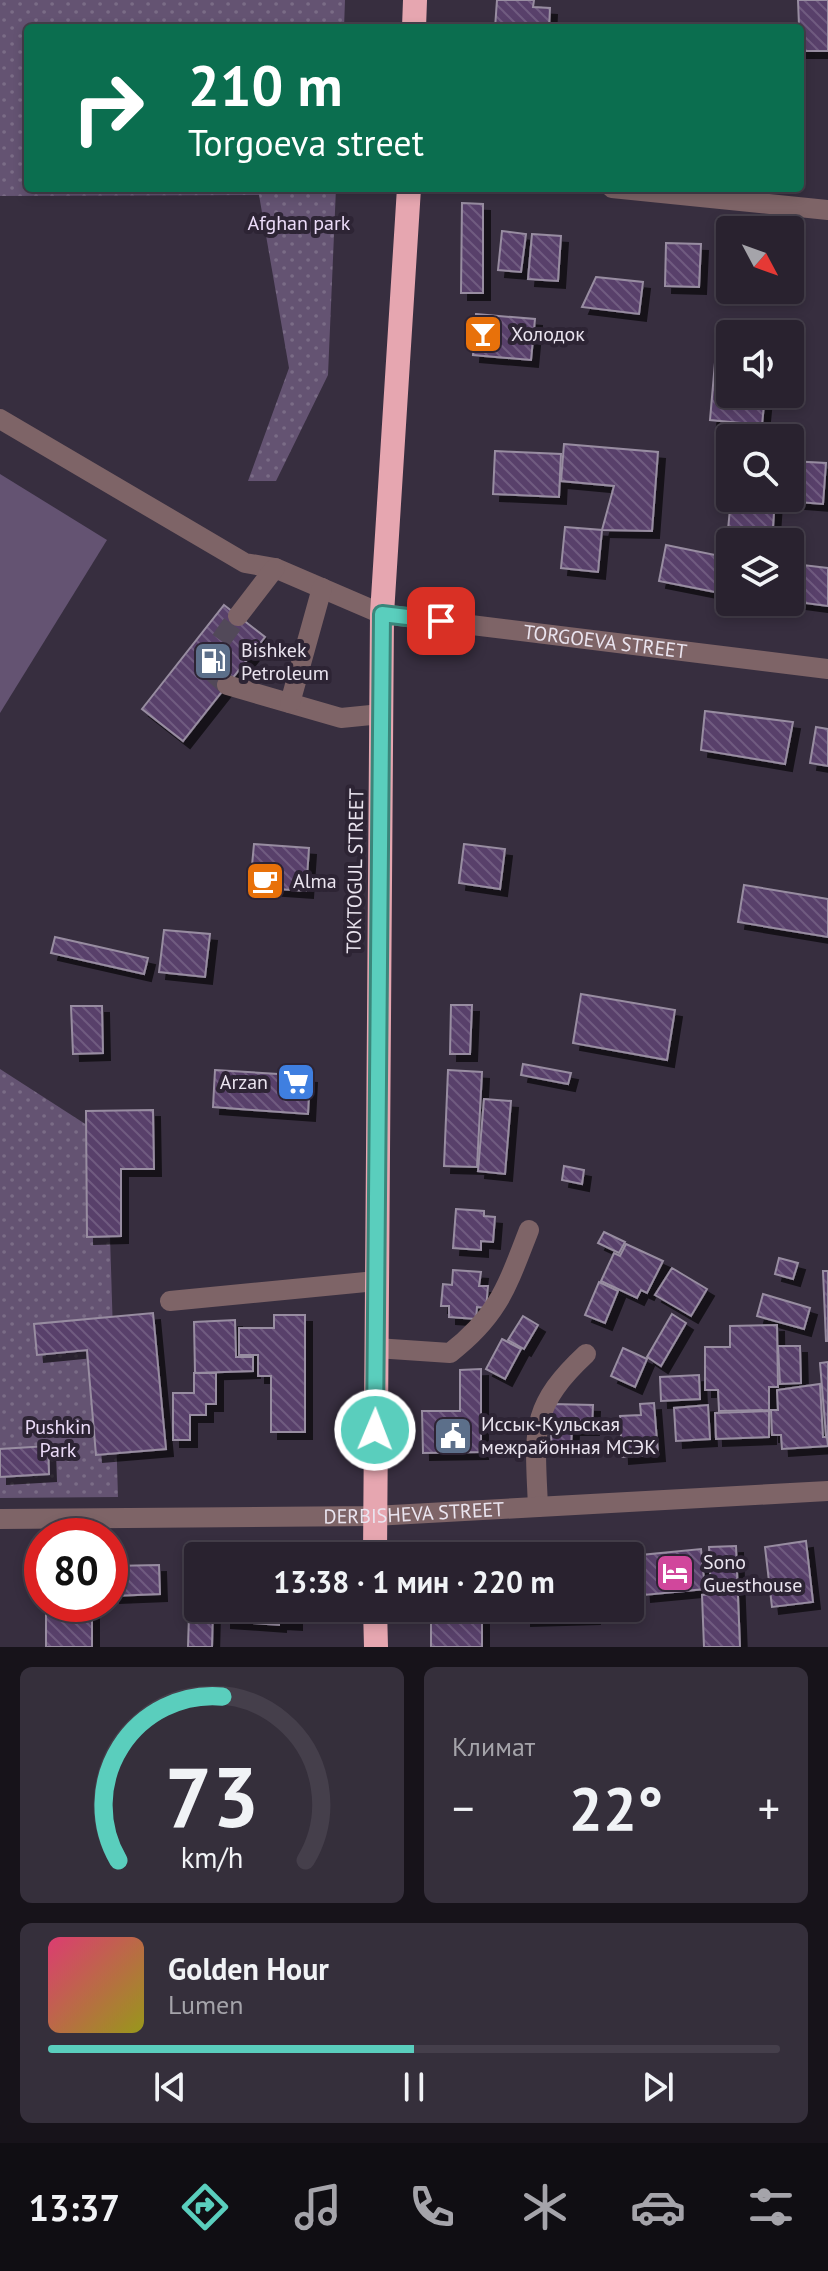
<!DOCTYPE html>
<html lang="ru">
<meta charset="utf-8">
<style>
:root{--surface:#29222f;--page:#352f3b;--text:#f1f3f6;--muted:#a5a4aa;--line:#453f4b;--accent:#5acebd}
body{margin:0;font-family:"PT Sans",sans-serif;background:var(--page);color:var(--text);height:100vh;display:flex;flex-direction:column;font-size:30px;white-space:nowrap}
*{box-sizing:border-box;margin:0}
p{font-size:26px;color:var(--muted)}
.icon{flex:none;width:44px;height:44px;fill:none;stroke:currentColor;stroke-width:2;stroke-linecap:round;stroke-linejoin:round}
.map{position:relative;height:1647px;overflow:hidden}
.side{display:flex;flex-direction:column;gap:20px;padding:20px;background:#17131a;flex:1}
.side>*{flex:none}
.top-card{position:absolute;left:24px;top:24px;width:780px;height:168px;border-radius:8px;box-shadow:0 4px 12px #0003,0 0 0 2px var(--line);background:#0b6e4f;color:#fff;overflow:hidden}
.needle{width:52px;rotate:131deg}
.buttons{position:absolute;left:716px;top:216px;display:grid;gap:16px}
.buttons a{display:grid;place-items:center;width:88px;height:88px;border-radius:8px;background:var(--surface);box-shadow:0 4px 12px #0003,0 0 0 2px var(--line);font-size:40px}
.speed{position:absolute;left:24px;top:1518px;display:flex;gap:16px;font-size:40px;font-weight:700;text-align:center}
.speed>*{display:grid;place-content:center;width:104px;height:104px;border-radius:50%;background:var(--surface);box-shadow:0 4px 12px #0003,0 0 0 2px var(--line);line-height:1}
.speed .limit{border:12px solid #d22;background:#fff;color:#111}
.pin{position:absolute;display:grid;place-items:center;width:68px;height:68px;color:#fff;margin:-34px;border-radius:16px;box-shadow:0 4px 12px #0006}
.me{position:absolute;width:88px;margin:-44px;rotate:1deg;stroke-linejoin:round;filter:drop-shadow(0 0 6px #0008)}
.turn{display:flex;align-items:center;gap:28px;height:168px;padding:0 32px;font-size:36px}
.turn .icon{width:104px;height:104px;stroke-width:2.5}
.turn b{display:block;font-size:56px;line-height:68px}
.big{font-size:60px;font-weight:700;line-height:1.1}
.side .card{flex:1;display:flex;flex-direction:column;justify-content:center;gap:12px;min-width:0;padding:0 28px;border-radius:12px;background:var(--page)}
.side .dial{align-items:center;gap:0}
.dial svg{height:208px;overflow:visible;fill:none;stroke:var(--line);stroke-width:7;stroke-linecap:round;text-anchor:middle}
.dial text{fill:var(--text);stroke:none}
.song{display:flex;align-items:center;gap:24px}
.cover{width:96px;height:96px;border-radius:12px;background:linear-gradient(135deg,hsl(340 70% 55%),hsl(60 70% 35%))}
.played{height:8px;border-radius:4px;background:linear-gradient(90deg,var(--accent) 50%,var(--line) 50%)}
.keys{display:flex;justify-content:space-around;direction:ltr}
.heat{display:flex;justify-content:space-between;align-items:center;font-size:44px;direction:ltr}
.side .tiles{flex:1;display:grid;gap:20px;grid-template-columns:1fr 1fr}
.card:last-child{grid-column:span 2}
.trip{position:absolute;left:184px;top:1542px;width:460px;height:80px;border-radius:8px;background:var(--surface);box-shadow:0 4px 12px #0003,0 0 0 2px var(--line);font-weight:700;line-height:80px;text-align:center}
.menu{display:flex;height:128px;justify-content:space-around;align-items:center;background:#100e13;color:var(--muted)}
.menu .icon{width:56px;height:56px}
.menu .on{color:var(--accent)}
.menu b{font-size:36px;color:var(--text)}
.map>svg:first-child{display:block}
</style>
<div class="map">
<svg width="828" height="1647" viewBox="0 0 828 1647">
<defs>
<pattern id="green-dots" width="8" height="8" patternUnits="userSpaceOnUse" patternTransform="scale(2)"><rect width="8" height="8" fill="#645372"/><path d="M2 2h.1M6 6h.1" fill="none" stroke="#7a6c86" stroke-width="1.8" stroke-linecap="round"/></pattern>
<pattern id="building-back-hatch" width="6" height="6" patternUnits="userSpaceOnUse" patternTransform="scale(2)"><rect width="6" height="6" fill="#58406b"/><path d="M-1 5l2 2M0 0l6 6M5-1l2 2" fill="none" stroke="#705b80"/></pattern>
<filter id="shadow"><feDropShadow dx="7" dy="7" stdDeviation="0" flood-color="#0009"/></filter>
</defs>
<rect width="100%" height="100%" fill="#372e3f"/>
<g fill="url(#green-dots)">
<path d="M 0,0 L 345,0 L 344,28 L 28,28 L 28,188 L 336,188 L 328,375 L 276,481 L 248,481 L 289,368 L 259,195 L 0,196 Z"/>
<path d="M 0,1069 L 107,1138 L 118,1497 L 0,1498 Z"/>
</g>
<path fill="#645372" d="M 0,474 L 107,540 L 0,713 Z"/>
<g fill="url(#building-back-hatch)" stroke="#988da1" stroke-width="2" filter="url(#shadow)">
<path d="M 497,0 L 534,0 L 533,7 L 550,8 L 549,28 L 495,28 Z"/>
<path d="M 798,0 L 828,0 L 828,51 L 800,51 Z"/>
<path d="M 462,203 L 483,204 L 483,293 L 461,293 Z"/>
<path d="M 502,231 L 526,234 L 521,272 L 498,270 Z"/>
<path d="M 532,234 L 561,236 L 558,281 L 528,279 Z"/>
<path d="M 666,243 L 701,244 L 699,287 L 665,286 Z"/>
<path d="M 723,247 L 730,248 L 730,290 L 753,290 L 753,294 L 719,291 Z"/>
<path d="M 596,277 L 643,282 L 639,314 L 582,307 Z"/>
<path d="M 476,314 L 535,319 L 531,360 L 473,355 Z"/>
<path d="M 718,328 L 748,331 L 748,334 L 730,334 L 730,394 L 765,394 L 762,425 L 710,420 Z"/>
<path d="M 564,444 L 658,452 L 652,531 L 602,530 L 614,486 L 561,481 Z"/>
<path d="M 495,451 L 561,454 L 559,497 L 493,494 Z"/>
<path d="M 790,461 L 826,463 L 823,504 L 785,501 L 790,498 Z"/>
<path d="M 731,498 L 775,498 L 772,542 L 730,542 L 730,552 L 726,551 Z"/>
<path d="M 565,527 L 602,530 L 598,572 L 561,568 Z"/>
<path d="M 666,545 L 730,558 L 730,595 L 659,581 Z"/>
<path d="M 794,564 L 828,568 L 828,606 L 790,601 Z"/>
<path d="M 224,605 L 265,637 L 183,741 L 142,709 Z"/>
<path d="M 705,711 L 793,722 L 785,764 L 701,750 Z"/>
<path d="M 816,727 L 828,729 L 828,766 L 810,763 Z"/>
<path d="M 254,844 L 309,848 L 306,891 L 250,887 Z"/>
<path d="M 464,844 L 505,849 L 500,889 L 459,883 Z"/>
<path d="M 744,885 L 828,899 L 828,937 L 738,922 Z"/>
<path d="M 164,930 L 210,934 L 205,977 L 159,972 Z"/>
<path d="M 55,937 L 148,958 L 144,974 L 51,953 Z"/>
<path d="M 581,994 L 675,1010 L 667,1060 L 573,1043 Z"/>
<path d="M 451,1005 L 472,1005 L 470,1054 L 450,1054 Z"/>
<path d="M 71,1006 L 102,1006 L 103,1053 L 73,1054 Z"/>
<path d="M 523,1064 L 571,1073 L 568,1084 L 521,1075 Z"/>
<path d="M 215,1070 L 310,1076 L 308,1114 L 213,1107 Z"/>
<path d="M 448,1070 L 482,1072 L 477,1167 L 444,1166 Z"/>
<path d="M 484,1099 L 511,1101 L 505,1174 L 478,1171 Z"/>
<path d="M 153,1110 L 154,1169 L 121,1169 L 121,1236 L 87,1237 L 86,1111 Z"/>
<path d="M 564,1166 L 584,1170 L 582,1184 L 562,1180 Z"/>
<path d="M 456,1209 L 484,1211 L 484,1216 L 495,1217 L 493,1242 L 481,1241 L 481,1250 L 453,1248 Z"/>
<path d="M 604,1232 L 625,1242 L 619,1253 L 598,1243 Z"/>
<path d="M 626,1244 L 663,1261 L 647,1293 L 641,1290 L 637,1298 L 601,1281 L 614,1253 L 620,1256 Z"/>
<path d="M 779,1258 L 798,1263 L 793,1279 L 775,1274 Z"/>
<path d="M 672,1268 L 707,1289 L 691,1316 L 655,1295 Z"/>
<path d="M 453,1270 L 481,1272 L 479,1286 L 488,1286 L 486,1308 L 477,1307 L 476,1319 L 449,1317 L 449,1306 L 441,1306 L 443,1284 L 452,1285 Z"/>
<path d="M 823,1271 L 828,1271 L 828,1341 L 826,1341 Z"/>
<path d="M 599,1282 L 618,1291 L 605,1323 L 585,1315 Z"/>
<path d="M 763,1294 L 810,1308 L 804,1329 L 757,1316 Z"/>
<path d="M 153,1313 L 166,1449 L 96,1455 L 87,1350 L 37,1355 L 34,1324 Z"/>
<path d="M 672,1314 L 686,1323 L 661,1366 L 647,1357 Z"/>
<path d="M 274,1315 L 305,1315 L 305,1432 L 271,1432 L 271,1376 L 258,1376 L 258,1355 L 239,1355 L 239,1328 L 274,1328 Z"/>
<path d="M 523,1316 L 538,1325 L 524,1349 L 508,1340 Z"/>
<path d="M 235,1320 L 236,1357 L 253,1357 L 253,1371 L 195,1373 L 194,1322 Z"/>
<path d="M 777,1325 L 778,1387 L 769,1387 L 769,1410 L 719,1411 L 718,1390 L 705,1390 L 705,1347 L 730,1347 L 730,1326 Z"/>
<path d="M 502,1339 L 521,1349 L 505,1379 L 486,1369 Z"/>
<path d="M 778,1346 L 800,1346 L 801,1383 L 780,1384 Z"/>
<path d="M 623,1348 L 647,1359 L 635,1387 L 611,1376 Z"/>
<path d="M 828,1362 L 828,1435 L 826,1435 L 820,1363 Z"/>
<path d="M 481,1369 L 481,1452 L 423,1453 L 422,1411 L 460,1411 L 460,1370 Z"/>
<path d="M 194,1373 L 216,1373 L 216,1404 L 206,1404 L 206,1415 L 190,1415 L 190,1440 L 173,1440 L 173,1393 L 194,1393 Z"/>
<path d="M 699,1375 L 700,1399 L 661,1401 L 660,1377 Z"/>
<path d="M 820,1384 L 823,1437 L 827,1437 L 828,1446 L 782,1449 L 781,1435 L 772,1435 L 771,1410 L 778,1410 L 777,1390 Z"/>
<path d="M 654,1403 L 658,1454 L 622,1457 L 620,1416 L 641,1415 L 640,1404 Z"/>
<path d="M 552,1404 L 593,1405 L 592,1428 L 572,1428 L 571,1448 L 551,1448 Z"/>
<path d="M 708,1405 L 710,1439 L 676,1441 L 674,1408 Z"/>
<path d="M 769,1411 L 769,1437 L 716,1439 L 715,1413 Z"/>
<path d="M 48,1446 L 49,1474 L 0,1477 L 0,1449 Z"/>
<path d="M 806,1541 L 813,1602 L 772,1607 L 765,1547 Z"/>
<path d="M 736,1546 L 740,1647 L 704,1647 L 702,1595 L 711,1594 L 709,1547 Z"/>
<path d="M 701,1549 L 705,1589 L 644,1595 L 641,1555 Z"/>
<path d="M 509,1551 L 509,1556 L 460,1556 L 460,1553 Z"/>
<path d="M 159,1565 L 160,1594 L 113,1596 L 112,1566 Z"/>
<path d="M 190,1582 L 198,1582 L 198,1608 L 213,1608 L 212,1647 L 188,1647 Z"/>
<rect x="46" y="1604" width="46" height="43"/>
<path d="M 224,1608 L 302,1608 L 295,1611 L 295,1623 L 279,1622 L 279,1625 L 224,1621 Z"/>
<path d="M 524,1608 L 593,1608 L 593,1617 L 524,1619 Z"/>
<rect x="431" y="1614" width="51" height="33"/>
</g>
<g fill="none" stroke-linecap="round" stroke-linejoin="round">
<path stroke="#524959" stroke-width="20" stroke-dasharray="20 10" stroke-linecap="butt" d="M 227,685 L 204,664 L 238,616"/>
<g stroke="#7e6467" stroke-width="20">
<path d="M 612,188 L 828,210"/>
<path id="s1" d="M 0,419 L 245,563 L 275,568 L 382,614 L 828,669"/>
<path d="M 238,616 L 275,568"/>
<path d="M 227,685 L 341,718 L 381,714"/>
<path d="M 290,703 L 322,588"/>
<path d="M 170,1301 L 376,1281"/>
<path d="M 376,1348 L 450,1353 C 499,1315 507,1286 529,1230"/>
<path d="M 538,1507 C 535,1433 528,1408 586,1354"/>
<path id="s2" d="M 0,1519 L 374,1516 L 828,1491"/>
</g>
<g stroke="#e6a6b0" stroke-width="24">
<path d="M 414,28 L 415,0"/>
<path d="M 375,1556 L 382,614 L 409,188"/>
<path d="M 375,1608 L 376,1647"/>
</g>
</g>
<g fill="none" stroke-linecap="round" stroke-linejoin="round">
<g stroke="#3a867b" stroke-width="20">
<path id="route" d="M 375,1430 L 382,614 L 441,621"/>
</g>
<use href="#route" stroke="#5acebd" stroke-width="14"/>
</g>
<defs>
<g id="bar-square" transform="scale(2)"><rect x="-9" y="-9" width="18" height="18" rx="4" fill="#e8710a" stroke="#2d2434"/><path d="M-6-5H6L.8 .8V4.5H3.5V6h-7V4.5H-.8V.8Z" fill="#fff"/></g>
<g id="fuel-square" transform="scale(2)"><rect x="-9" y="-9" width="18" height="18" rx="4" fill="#5c6f8a" stroke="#2d2434"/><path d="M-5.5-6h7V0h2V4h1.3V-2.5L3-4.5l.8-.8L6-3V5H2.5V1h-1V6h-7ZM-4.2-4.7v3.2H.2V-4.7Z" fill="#fff"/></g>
<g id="cafe-square" transform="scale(2)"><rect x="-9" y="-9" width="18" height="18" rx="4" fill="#e8710a" stroke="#2d2434"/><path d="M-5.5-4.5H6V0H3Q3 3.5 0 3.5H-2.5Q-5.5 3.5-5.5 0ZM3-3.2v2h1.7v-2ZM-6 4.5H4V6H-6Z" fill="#fff"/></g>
<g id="supermarket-square" transform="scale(2)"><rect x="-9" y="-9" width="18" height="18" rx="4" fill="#3f7fe0" stroke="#2d2434"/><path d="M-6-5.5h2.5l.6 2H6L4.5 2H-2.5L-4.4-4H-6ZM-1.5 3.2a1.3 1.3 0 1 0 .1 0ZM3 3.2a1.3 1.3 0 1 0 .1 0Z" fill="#fff"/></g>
<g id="civic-square" transform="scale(2)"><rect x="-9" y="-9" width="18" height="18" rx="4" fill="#5c6f8a" stroke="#2d2434"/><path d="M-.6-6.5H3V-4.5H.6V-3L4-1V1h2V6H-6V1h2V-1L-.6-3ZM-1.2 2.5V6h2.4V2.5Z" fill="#fff"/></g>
<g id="hotel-square" transform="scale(2)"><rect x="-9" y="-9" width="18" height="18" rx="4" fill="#d1479c" stroke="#2d2434"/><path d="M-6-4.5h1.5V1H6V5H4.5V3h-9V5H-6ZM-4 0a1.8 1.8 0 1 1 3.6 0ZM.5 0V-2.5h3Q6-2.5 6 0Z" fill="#fff"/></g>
</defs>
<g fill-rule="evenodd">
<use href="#bar-square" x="483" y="334"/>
<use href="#fuel-square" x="213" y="661"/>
<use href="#cafe-square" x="265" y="881"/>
<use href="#supermarket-square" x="296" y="1082"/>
<use href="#civic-square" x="453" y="1436"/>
<use href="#hotel-square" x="675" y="1573"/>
</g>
<g text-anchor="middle" stroke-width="8" stroke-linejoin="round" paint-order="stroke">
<g font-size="20" fill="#ecdcf9" stroke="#2d2434">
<text x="299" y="230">Afghan park</text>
<text x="58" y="1434">Pushkin<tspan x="58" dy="23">Park</tspan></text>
</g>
<g font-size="20" fill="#eae4ef" stroke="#2d2434" text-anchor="start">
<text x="511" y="341">Холодок</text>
<text x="241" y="657">Bishkek<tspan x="241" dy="23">Petroleum</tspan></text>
<text x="293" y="888">Alma</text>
<text x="268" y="1089" text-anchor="end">Arzan</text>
<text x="481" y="1431">Иссык-Кульская<tspan x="481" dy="23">межрайонная МСЭК</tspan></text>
<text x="703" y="1569">Sono<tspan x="703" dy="23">Guesthouse</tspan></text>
</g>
<g font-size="20" fill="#eae4ef" stroke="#2d2434">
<text dy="7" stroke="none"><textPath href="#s1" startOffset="656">TORGOEVA STREET</textPath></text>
<text transform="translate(355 871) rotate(-89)" y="7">TOKTOGUL STREET</text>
<text dy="7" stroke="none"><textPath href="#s2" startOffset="414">DERBISHEVA STREET</textPath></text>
</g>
</g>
</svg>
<div class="buttons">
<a><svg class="needle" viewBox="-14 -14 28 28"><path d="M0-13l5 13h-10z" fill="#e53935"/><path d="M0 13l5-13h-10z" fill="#a5a4aa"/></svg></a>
<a><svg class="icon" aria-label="sound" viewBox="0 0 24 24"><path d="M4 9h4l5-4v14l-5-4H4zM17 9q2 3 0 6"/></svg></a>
<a><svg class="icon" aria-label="search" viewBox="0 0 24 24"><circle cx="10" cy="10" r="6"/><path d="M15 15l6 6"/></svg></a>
<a><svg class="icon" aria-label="layers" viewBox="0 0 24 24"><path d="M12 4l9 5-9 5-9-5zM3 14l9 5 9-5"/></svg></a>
</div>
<div class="speed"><div class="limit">80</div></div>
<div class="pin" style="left:441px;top:621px;background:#d93025"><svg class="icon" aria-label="arrive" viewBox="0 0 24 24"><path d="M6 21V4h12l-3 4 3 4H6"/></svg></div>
<svg class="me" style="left:375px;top:1430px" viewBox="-20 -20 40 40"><circle r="17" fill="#5acebd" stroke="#fff" stroke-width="3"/><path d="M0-11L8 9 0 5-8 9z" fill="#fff"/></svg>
<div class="trip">13:38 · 1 мин · 220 m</div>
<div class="top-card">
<div class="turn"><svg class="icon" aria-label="right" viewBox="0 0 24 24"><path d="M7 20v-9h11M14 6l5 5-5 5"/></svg><div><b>210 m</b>Torgoeva street</div></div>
</div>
</div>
<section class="side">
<div class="tiles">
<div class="card dial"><svg viewBox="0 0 100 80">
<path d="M14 69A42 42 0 1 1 86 69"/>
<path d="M14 69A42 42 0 0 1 54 6" stroke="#5acebd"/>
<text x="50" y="56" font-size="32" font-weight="700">73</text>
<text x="50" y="72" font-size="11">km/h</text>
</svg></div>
<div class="card"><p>Климат</p>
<div class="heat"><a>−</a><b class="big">22°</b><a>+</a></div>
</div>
<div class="card">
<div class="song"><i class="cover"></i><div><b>Golden Hour</b><p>Lumen</p></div></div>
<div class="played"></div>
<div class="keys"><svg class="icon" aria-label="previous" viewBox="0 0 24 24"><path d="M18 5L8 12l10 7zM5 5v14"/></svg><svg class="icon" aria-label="pause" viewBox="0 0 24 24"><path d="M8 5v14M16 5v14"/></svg><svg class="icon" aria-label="next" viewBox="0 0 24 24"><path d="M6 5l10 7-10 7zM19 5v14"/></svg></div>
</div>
</div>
</section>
<nav class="menu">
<b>13:37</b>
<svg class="icon on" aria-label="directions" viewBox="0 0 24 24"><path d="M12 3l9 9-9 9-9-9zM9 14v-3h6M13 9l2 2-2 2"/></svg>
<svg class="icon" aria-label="music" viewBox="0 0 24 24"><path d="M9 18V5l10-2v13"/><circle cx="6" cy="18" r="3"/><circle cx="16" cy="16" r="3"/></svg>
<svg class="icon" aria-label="phone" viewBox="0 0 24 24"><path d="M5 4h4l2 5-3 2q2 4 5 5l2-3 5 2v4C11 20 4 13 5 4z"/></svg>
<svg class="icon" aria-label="climate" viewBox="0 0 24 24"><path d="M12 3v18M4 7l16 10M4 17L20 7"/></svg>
<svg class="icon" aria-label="car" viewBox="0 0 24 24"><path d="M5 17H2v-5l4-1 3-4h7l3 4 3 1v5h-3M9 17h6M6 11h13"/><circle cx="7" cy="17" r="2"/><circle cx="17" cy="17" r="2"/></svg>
<svg class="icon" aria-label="filters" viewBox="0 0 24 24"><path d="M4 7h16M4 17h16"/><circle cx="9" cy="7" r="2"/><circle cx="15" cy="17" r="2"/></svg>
</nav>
